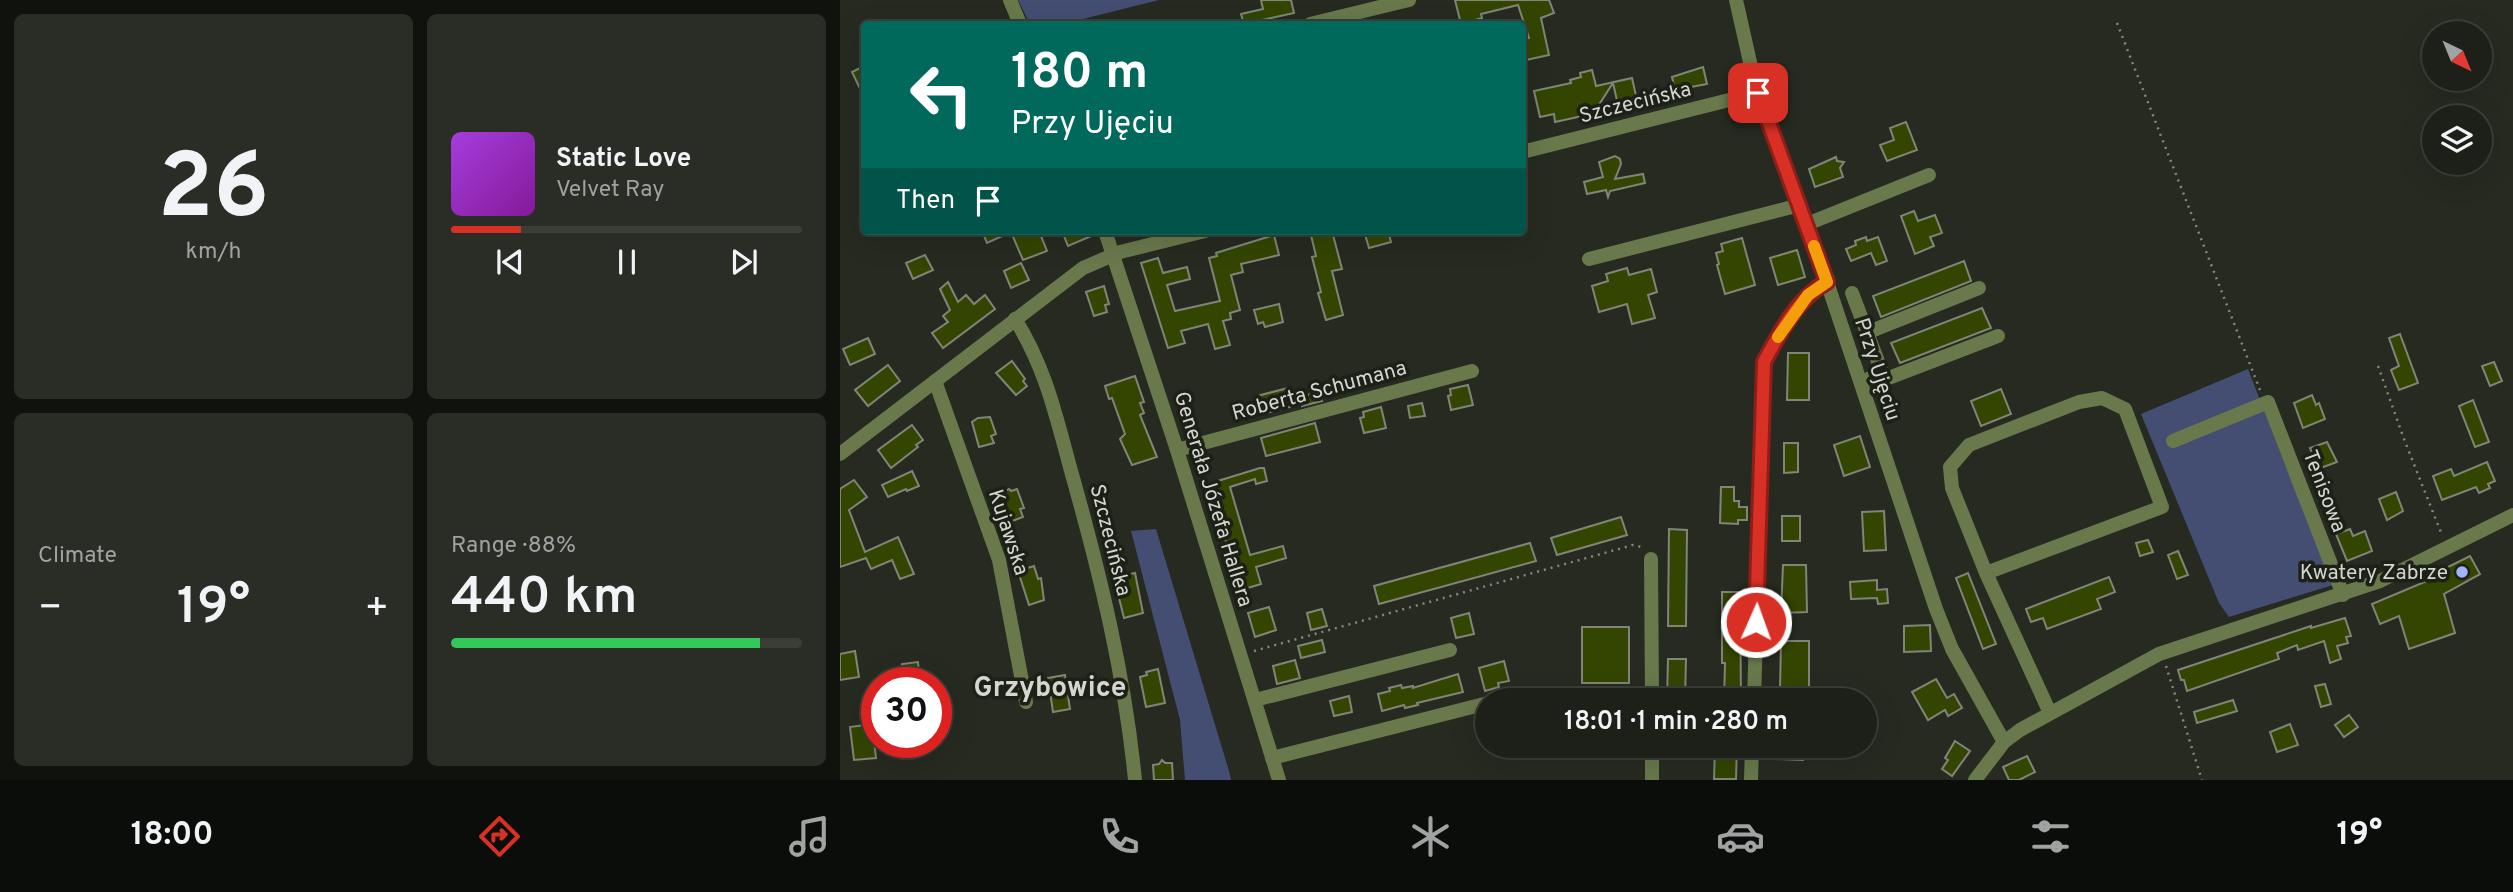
<!DOCTYPE html>
<meta charset="utf-8">
<style>
:root{--surface:#1c2018;--page:#292d25;--text:#f1f3f6;--muted:#a0a3a2;--line:#3a3e37;--accent:#d93025}
body{margin:0;font-family:Overpass,sans-serif;background:var(--page);color:var(--text);height:100vh;display:flex;flex-direction:column;font-size:26px;white-space:nowrap}
*{box-sizing:border-box;margin:0}
p{font-size:23px;color:var(--muted)}
.icon{flex:none;width:38px;height:38px;fill:none;stroke:currentColor;stroke-width:2;stroke-linecap:round;stroke-linejoin:round}
.map{position:relative;flex:1;overflow:hidden}
.drawer{display:flex;flex-direction:column;gap:14px;padding:14px;background:#0f120d;width:840px}
.drawer>*{flex:none}
.banner{position:absolute;left:21px;top:21px;width:665px;height:214px;border-radius:7px;box-shadow:0 7px 28px #0002,0 0 0 2px var(--line);background:#00695c;color:#fff;overflow:hidden}
.needle{width:46px;rotate:137deg}
.fabs{position:absolute;left:1582px;top:21px;display:grid;gap:14px}
.fabs a{display:grid;place-items:center;width:70px;height:70px;border-radius:50%;background:var(--surface);box-shadow:0 7px 28px #0002,0 0 0 2px var(--line);font-size:35px}
.speed{position:absolute;left:21px;top:667px;display:flex;gap:14px;font-size:35px;font-weight:700;text-align:center}
.speed>*{display:grid;place-content:center;width:91px;height:91px;border-radius:50%;background:var(--surface);box-shadow:0 7px 28px #0002,0 0 0 2px var(--line);line-height:1}
.speed .limit{border:10px solid #d22;background:#fff;color:#111}
.pin{position:absolute;display:grid;place-items:center;width:60px;height:60px;color:#fff;margin:-30px;border-radius:14px;box-shadow:0 4px 10px #0006}
.me{position:absolute;width:77px;margin:-38px;rotate:2deg;stroke-linejoin:round;filter:drop-shadow(0 0 5px #0008)}
.turn{display:flex;align-items:center;gap:24px;height:147px;padding:0 35px;font-size:32px}
.turn .icon{width:91px;height:91px;stroke-width:2.5}
.turn b{display:block;font-size:49px;line-height:60px}
.then{display:flex;align-items:center;height:66px;padding:0 35px;background:#0003;gap:14px;font-size:26px}
.big{font-size:52px;font-weight:600;line-height:1.1}
.drawer .tile{flex:1;display:flex;flex-direction:column;justify-content:center;gap:10px;min-width:0;padding:0 24px;border-radius:10px;background:var(--page)}
.drawer .dial{align-items:center;gap:0}
.dial b{font-size:91px;line-height:1}
.song{display:flex;align-items:center;gap:21px}
.cover{width:84px;height:84px;border-radius:10px;background:linear-gradient(135deg,hsl(280 70% 55%),hsl(290 70% 35%))}
.played{height:7px;border-radius:4px;background:linear-gradient(90deg,var(--accent) 20%,var(--line) 20%)}
.keys{display:flex;justify-content:space-around;direction:ltr}
.heat{display:flex;justify-content:space-between;align-items:center;font-size:38px;direction:ltr}
.charge{height:10px;border-radius:5px;background:linear-gradient(90deg,#34c759 88%,var(--line) 0)}
.drawer .tiles{flex:1;display:grid;gap:14px;grid-template-columns:repeat(2,1fr)}
.trip{position:absolute;left:635px;top:688px;width:402px;height:70px;border-radius:35px;background:var(--surface);box-shadow:0 7px 28px #0002,0 0 0 2px var(--line);font-weight:600;line-height:70px;text-align:center}
.menu{display:flex;height:112px;justify-content:space-around;align-items:center;background:#0b0d0a;color:var(--muted)}
.menu .icon{width:49px;height:49px}
.menu .current{color:var(--accent)}
.menu b{font-size:32px;color:var(--text)}
main{display:flex;flex:1;min-height:0}
.map>svg:first-child{display:block}
</style>
<main>
<section class="drawer">
<div class="tiles">
<div class="tile dial"><b>26</b><p>km/h</p></div>
<div class="tile">
<div class="song"><i class="cover"></i><div><b>Static Love</b><p>Velvet Ray</p></div></div>
<div class="played"></div>
<div class="keys"><svg class="icon" aria-label="previous" viewBox="0 0 24 24"><path d="M18 5L8 12l10 7zM5 5v14"/></svg><svg class="icon" aria-label="pause" viewBox="0 0 24 24"><path d="M8 5v14M16 5v14"/></svg><svg class="icon" aria-label="next" viewBox="0 0 24 24"><path d="M6 5l10 7-10 7zM19 5v14"/></svg></div>
</div>
<div class="tile"><p>Climate</p>
<div class="heat"><a>−</a><b class="big">19°</b><a>+</a></div>
</div>
<div class="tile"><p>Range · 88%</p><b class="big">440 km</b><div class="charge"></div></div>
</div>
</section>
<div class="map">
<svg width="1673" height="780" viewBox="0 0 1673 780">
<rect width="100%" height="100%" fill="#262a20"/>
<g fill="#444d72">
<path d="M 178,0 L 319,0 L 223,24 L 190,24 Z"/>
<path d="M 1408,369 L 1445,465 L 1496,584 L 1389,617 L 1379,603 L 1301,414 Z"/>
<path d="M 316,529 L 389,771 L 391,780 L 345,780 L 340,720 L 291,531 Z"/>
</g>
<g fill="#334500" stroke="#808578" stroke-width="2">
<path d="M 421,0 L 451,0 L 454,13 L 404,24 L 401,14 L 423,9 Z"/>
<path d="M 615,0 L 709,0 L 714,13 L 701,18 L 709,55 L 686,60 L 682,39 L 689,38 L 678,5 L 641,14 L 642,18 L 621,24 Z"/>
<path d="M 24,66 L 24,97 L 12,72 Z"/>
<path d="M 863,67 L 867,84 L 835,90 L 832,77 Z"/>
<path d="M 752,70 L 756,86 L 792,78 L 797,100 L 778,105 L 773,83 L 758,106 L 746,108 L 747,115 L 715,122 L 714,114 L 700,117 L 694,91 L 731,83 L 730,80 L 741,77 L 740,73 Z"/>
<path d="M 1066,122 L 1077,150 L 1047,161 L 1040,145 L 1054,140 L 1050,128 Z"/>
<path d="M 775,156 L 780,159 L 781,164 L 775,179 L 803,174 L 805,183 L 770,191 L 768,197 L 766,190 L 747,194 L 744,182 L 763,177 L 759,162 Z"/>
<path d="M 996,157 L 997,161 L 1004,162 L 1000,168 L 1003,177 L 975,187 L 969,169 Z"/>
<path d="M 1074,211 L 1078,221 L 1095,215 L 1102,233 L 1090,237 L 1094,246 L 1075,254 L 1061,216 Z"/>
<path d="M 142,231 L 199,231 L 207,251 L 183,260 L 171,232 L 147,243 Z"/>
<path d="M 222,231 L 256,231 L 256,234 L 228,246 Z"/>
<path d="M 470,231 L 492,231 L 502,269 L 492,271 L 503,315 L 486,320 L 478,293 L 481,292 L 472,257 L 476,256 Z"/>
<path d="M 524,231 L 548,231 L 551,242 L 529,248 Z"/>
<path d="M 434,235 L 439,255 L 401,264 L 403,272 L 391,275 L 400,310 L 390,313 L 391,319 L 383,321 L 390,345 L 375,349 L 368,324 L 341,331 L 345,343 L 328,348 L 301,263 L 318,258 L 323,273 L 347,267 L 350,279 L 327,285 L 335,311 L 380,301 L 369,258 L 377,256 L 376,253 Z"/>
<path d="M 1026,237 L 1027,241 L 1038,237 L 1047,261 L 1036,265 L 1031,253 L 1011,261 L 1006,249 L 1016,245 L 1015,241 Z"/>
<path d="M 902,238 L 915,285 L 885,294 L 877,265 L 879,264 L 876,253 L 883,251 L 881,244 Z"/>
<path d="M 957,250 L 965,277 L 938,285 L 930,258 Z"/>
<path d="M 85,255 L 93,270 L 73,279 L 66,263 Z"/>
<path d="M 1124,261 L 1131,281 L 1041,317 L 1033,296 Z"/>
<path d="M 181,263 L 189,280 L 171,288 L 164,271 Z"/>
<path d="M 787,268 L 789,275 L 811,269 L 817,292 L 808,295 L 815,318 L 792,324 L 787,304 L 759,312 L 752,286 L 768,281 L 766,274 Z"/>
<path d="M 108,282 L 118,302 L 126,295 L 134,304 L 145,295 L 155,309 L 103,348 L 92,333 L 108,322 L 103,316 L 110,310 L 100,289 Z"/>
<path d="M 264,286 L 269,304 L 265,305 L 267,312 L 254,316 L 246,292 Z"/>
<path d="M 439,304 L 443,322 L 425,327 L 423,322 L 418,324 L 414,310 Z"/>
<path d="M 1142,308 L 1151,328 L 1060,363 L 1051,343 Z"/>
<path d="M 1560,334 L 1578,383 L 1559,390 L 1551,370 L 1559,366 L 1549,338 Z"/>
<path d="M 28,338 L 35,354 L 10,365 L 3,349 Z"/>
<path d="M 948,353 L 969,353 L 969,400 L 947,400 Z"/>
<path d="M 172,361 L 185,379 L 183,381 L 187,386 L 176,395 L 156,373 Z"/>
<path d="M 1654,362 L 1662,381 L 1650,386 L 1642,366 Z"/>
<path d="M 48,365 L 60,381 L 28,406 L 15,390 Z"/>
<path d="M 295,376 L 304,402 L 300,403 L 304,413 L 300,415 L 317,457 L 292,465 L 280,439 L 285,434 L 272,398 L 269,399 L 265,386 Z"/>
<path d="M 628,385 L 633,405 L 611,410 L 608,396 L 611,395 L 610,389 Z"/>
<path d="M 448,388 L 453,406 L 422,414 L 417,396 Z"/>
<path d="M 1161,389 L 1171,414 L 1141,426 L 1131,401 Z"/>
<path d="M 479,392 L 482,401 L 462,406 L 460,397 Z"/>
<path d="M 1472,395 L 1476,405 L 1479,403 L 1485,419 L 1463,428 L 1454,403 Z"/>
<path d="M 1633,400 L 1649,442 L 1635,447 L 1619,406 Z"/>
<path d="M 582,403 L 585,416 L 570,418 L 568,406 Z"/>
<path d="M 541,407 L 546,428 L 524,433 L 520,418 L 524,417 L 523,412 Z"/>
<path d="M 150,417 L 156,434 L 151,436 L 154,443 L 139,447 L 132,422 L 138,418 Z"/>
<path d="M 475,423 L 480,442 L 426,456 L 421,438 Z"/>
<path d="M 72,425 L 83,440 L 76,445 L 78,447 L 51,468 L 38,450 Z"/>
<path d="M 1020,436 L 1030,467 L 1004,476 L 994,445 Z"/>
<path d="M 1487,442 L 1497,462 L 1478,469 L 1470,448 Z"/>
<path d="M 944,443 L 958,443 L 958,472 L 944,473 Z"/>
<path d="M 1647,462 L 1655,481 L 1648,484 L 1650,488 L 1639,493 L 1636,487 L 1602,500 L 1593,476 L 1611,469 L 1614,476 Z"/>
<path d="M 420,468 L 424,468 L 427,481 L 416,484 L 415,479 L 390,487 L 410,555 L 443,546 L 446,558 L 416,567 L 421,584 L 401,590 L 368,484 Z"/>
<path d="M 72,471 L 79,486 L 67,491 L 66,489 L 48,497 L 42,485 Z"/>
<path d="M 14,480 L 27,497 L 9,510 L 25,552 L 58,537 L 74,574 L 60,579 L 52,560 L 31,569 L 26,558 L 0,567 L 0,489 Z"/>
<path d="M 881,487 L 894,487 L 894,501 L 899,501 L 899,507 L 907,507 L 907,520 L 898,520 L 898,524 L 880,523 Z"/>
<path d="M 169,489 L 171,491 L 177,489 L 184,508 L 180,509 L 183,517 L 167,523 L 156,497 Z"/>
<path d="M 1556,492 L 1563,511 L 1547,520 L 1539,499 Z"/>
<path d="M 1044,511 L 1046,550 L 1024,551 L 1022,512 Z"/>
<rect x="942" y="516" width="18" height="25"/>
<path d="M 781,517 L 787,535 L 717,555 L 711,538 Z"/>
<path d="M 829,529 L 847,530 L 846,626 L 828,626 Z"/>
<path d="M 1510,529 L 1513,536 L 1525,531 L 1532,551 L 1507,561 L 1496,534 Z"/>
<path d="M 1308,540 L 1313,552 L 1300,556 L 1296,543 Z"/>
<path d="M 690,543 L 696,561 L 539,604 L 534,586 Z"/>
<path d="M 1338,551 L 1348,575 L 1337,579 L 1328,555 Z"/>
<path d="M 1630,556 L 1640,574 L 1604,594 L 1615,633 L 1569,649 L 1559,616 L 1540,624 L 1532,604 L 1606,573 L 1604,569 Z"/>
<path d="M 943,565 L 966,565 L 967,612 L 941,613 Z"/>
<path d="M 194,566 L 198,579 L 201,578 L 204,600 L 189,605 L 178,571 Z"/>
<path d="M 295,573 L 303,613 L 284,618 L 274,578 Z"/>
<path d="M 1128,573 L 1156,644 L 1143,649 L 1116,578 Z"/>
<path d="M 1269,577 L 1275,592 L 1257,599 L 1261,609 L 1207,629 L 1203,618 L 1191,622 L 1186,609 Z"/>
<path d="M 1037,580 L 1037,590 L 1047,589 L 1048,603 L 1038,604 L 1037,598 L 1011,599 L 1010,582 Z"/>
<path d="M 882,592 L 900,592 L 901,700 L 884,700 L 885,663 L 882,663 Z"/>
<path d="M 429,607 L 436,630 L 415,637 L 408,613 Z"/>
<path d="M 482,609 L 487,626 L 471,630 L 467,613 Z"/>
<path d="M 629,613 L 634,634 L 616,638 L 611,618 Z"/>
<path d="M 1505,618 L 1511,636 L 1506,637 L 1508,643 L 1497,646 L 1501,659 L 1490,663 L 1484,641 L 1458,650 L 1457,645 L 1437,653 L 1439,659 L 1347,691 L 1344,680 L 1341,680 L 1338,670 L 1471,626 L 1471,628 Z"/>
<path d="M 1090,625 L 1091,651 L 1064,652 L 1064,626 Z"/>
<rect x="742" y="627" width="47" height="56"/>
<path d="M 482,640 L 485,652 L 461,658 L 458,646 Z"/>
<path d="M 941,641 L 969,641 L 969,690 L 940,690 Z"/>
<path d="M 15,651 L 19,677 L 0,680 L 0,654 Z"/>
<path d="M 828,659 L 846,659 L 845,700 L 827,700 Z"/>
<path d="M 455,660 L 460,678 L 437,684 L 433,666 Z"/>
<path d="M 664,661 L 669,681 L 658,683 L 659,687 L 645,691 L 639,668 Z"/>
<path d="M 78,662 L 80,682 L 65,682 L 62,664 Z"/>
<path d="M 318,669 L 325,703 L 306,707 L 300,677 L 307,675 L 306,672 Z"/>
<path d="M 618,674 L 623,692 L 577,703 L 578,705 L 565,708 L 564,705 L 542,711 L 538,694 L 550,691 L 549,688 L 561,685 L 562,688 L 573,686 L 573,688 Z"/>
<path d="M 225,675 L 230,709 L 213,712 L 208,678 Z"/>
<path d="M 1096,679 L 1107,698 L 1114,694 L 1122,708 L 1108,716 L 1105,710 L 1088,720 L 1072,692 Z"/>
<path d="M 1485,684 L 1491,704 L 1481,707 L 1475,686 Z"/>
<path d="M 509,696 L 512,712 L 494,716 L 490,701 Z"/>
<path d="M 1393,700 L 1397,711 L 1357,723 L 1354,712 Z"/>
<path d="M 1509,715 L 1518,727 L 1504,737 L 1495,725 Z"/>
<path d="M 32,724 L 36,758 L 14,760 L 10,727 Z"/>
<path d="M 1450,724 L 1458,745 L 1437,752 L 1430,732 Z"/>
<path d="M 1115,741 L 1130,751 L 1112,776 L 1102,769 L 1108,760 L 1105,758 Z"/>
<path d="M 63,742 L 79,742 L 80,753 L 64,755 Z"/>
<path d="M 875,746 L 897,746 L 896,779 L 874,779 Z"/>
<path d="M 936,746 L 963,746 L 963,760 L 936,759 Z"/>
<path d="M 1187,756 L 1195,772 L 1179,780 L 1169,780 L 1163,767 Z"/>
<path d="M 322,760 L 325,763 L 332,763 L 333,780 L 314,780 L 313,765 L 319,764 Z"/>
</g>
<g fill="none" stroke-linecap="round" stroke-linejoin="round">
<g stroke="#858880" stroke-width="2.5" stroke-dasharray="2 5" stroke-linecap="butt">
<path d="M 1277,23 L 1420,390"/>
<path d="M 1538,366 L 1564,439 L 1602,535"/>
<path d="M 414,651 L 793,545 L 802,547"/>
<path d="M 1326,666 L 1362,780"/>
</g>
<g stroke="#69794c" stroke-width="14">
<path d="M 170,0 L 180,24"/>
<path d="M 896,0 L 917,93 L 987,282 L 1096,609 L 1112,649 L 1164,742"/>
<path d="M 470,24 L 569,0"/>
<path d="M 682,152 L 917,93"/>
<path d="M 967,224 L 1089,175"/>
<path d="M 265,231 L 337,450 L 439,780"/>
<path d="M 749,259 L 960,205"/>
<path d="M 1012,293 L 1042,372 L 1021,383"/>
<path d="M 175,319 C 207,370 217,421 233,478 C 261,578 285,677 295,780"/>
<path d="M 1026,333 L 1139,288"/>
<path d="M 1042,372 L 1046,379 L 1158,336"/>
<path d="M 95,381 L 159,560 L 186,702"/>
<path d="M 1333,441 L 1428,402 L 1503,595"/>
<path d="M 337,450 L 632,371"/>
<path d="M 0,454 L 243,268 L 280,252 L 365,231"/>
<path d="M 811,559 L 812,700"/>
<path d="M 1146,573 L 1112,488 L 1110,467 L 1129,445 L 1239,402 L 1262,398 L 1285,409 L 1322,507 L 1146,573 L 1210,713"/>
<path d="M 415,700 L 610,650"/>
<path d="M 914,700 L 924,362 C 939,334 958,297 987,282"/>
<path d="M 812,746 L 812,780"/>
<path d="M 432,758 L 648,703"/>
<path d="M 911,780 L 912,746"/>
<path d="M 1135,780 L 1164,742 L 1180,730 L 1319,654 L 1540,581 L 1673,515"/>
</g>
</g>
<g fill="none" stroke-linecap="round" stroke-linejoin="round">
<g stroke="#8d1f18" stroke-width="18">
<path id="route" d="M 916,622 L 924,362 C 939,334 958,297 987,282 L 918,93"/>
</g>
<use href="#route" stroke="#d93025" stroke-width="12"/>
<path stroke="#f59e0b" stroke-width="12" d="M 938,337 L 968,295 L 987,282 L 974,246"/>
</g>
<circle fill="#a0b3fd" stroke="#1d2016" stroke-width="2.5" cx="1622" cy="572" r="7"/>
<g text-anchor="middle" stroke-width="7" stroke-linejoin="round" paint-order="stroke">
<g font-size="21" fill="#d4d6d0" stroke="#1d2016">
<text transform="translate(795 102) rotate(-14)" y="7">Szczecińska</text>
<text transform="translate(1038 369) rotate(72)" y="7">Przy Ujęciu</text>
<text transform="translate(479 390) rotate(-15)" y="7">Roberta Schumana</text>
<text transform="translate(1485 491) rotate(69)" y="7">Tenisowa</text>
<text transform="translate(374 499) rotate(73)" y="7">Generała Józefa Hallera</text>
<text transform="translate(169 532) rotate(72)" y="7">Kujawska</text>
<text transform="translate(271 540) rotate(76)" y="7">Szczecińska</text>
</g>
<g font-size="21" fill="#d4d6d0" stroke="#1d2016" text-anchor="end">
<text x="1608" y="579">Kwatery Zabrze</text>
</g>
<g font-size="28" font-weight="bold" fill="#d4d6d0" stroke="#1d2016">
<text x="210" y="696">Grzybowice</text>
</g>
</g>
</svg>
<div class="fabs">
<a><svg class="needle" viewBox="-14 -14 28 28"><path d="M0-13l5 13h-10z" fill="#e53935"/><path d="M0 13l5-13h-10z" fill="#a0a3a2"/></svg></a>
<a><svg class="icon" aria-label="layers" viewBox="0 0 24 24"><path d="M12 4l9 5-9 5-9-5zM3 14l9 5 9-5"/></svg></a>
</div>
<div class="speed"><div class="limit">30</div></div>
<div class="pin" style="left:918px;top:93px;background:#d93025"><svg class="icon" aria-label="arrive" viewBox="0 0 24 24"><path d="M6 21V4h12l-3 4 3 4H6"/></svg></div>
<svg class="me" style="left:916px;top:622px" viewBox="-20 -20 40 40"><circle r="17" fill="#d93025" stroke="#fff" stroke-width="3"/><path d="M0-11L8 9 0 5-8 9z" fill="#fff"/></svg>
<div class="trip">18:01 · 1 min · 280 m</div>
<div class="banner">
<div class="turn"><svg class="icon" aria-label="left" viewBox="0 0 24 24"><path d="M17 20v-9H6M10 6l-5 5 5 5"/></svg><div><b>180 m</b>Przy Ujęciu</div></div>
<div class="then">Then<svg class="icon" aria-label="arrive" viewBox="0 0 24 24"><path d="M6 21V4h12l-3 4 3 4H6"/></svg></div>
</div>
</div>
</main>
<nav class="menu">
<b>18:00</b>
<svg class="icon current" aria-label="directions" viewBox="0 0 24 24"><path d="M12 3l9 9-9 9-9-9zM9 14v-3h6M13 9l2 2-2 2"/></svg>
<svg class="icon" aria-label="music" viewBox="0 0 24 24"><path d="M9 18V5l10-2v13"/><circle cx="6" cy="18" r="3"/><circle cx="16" cy="16" r="3"/></svg>
<svg class="icon" aria-label="phone" viewBox="0 0 24 24"><path d="M5 4h4l2 5-3 2q2 4 5 5l2-3 5 2v4C11 20 4 13 5 4z"/></svg>
<svg class="icon" aria-label="climate" viewBox="0 0 24 24"><path d="M12 3v18M4 7l16 10M4 17L20 7"/></svg>
<svg class="icon" aria-label="car" viewBox="0 0 24 24"><path d="M5 17H2v-5l4-1 3-4h7l3 4 3 1v5h-3M9 17h6M6 11h13"/><circle cx="7" cy="17" r="2"/><circle cx="17" cy="17" r="2"/></svg>
<svg class="icon" aria-label="filters" viewBox="0 0 24 24"><path d="M4 7h16M4 17h16"/><circle cx="9" cy="7" r="2"/><circle cx="15" cy="17" r="2"/></svg>
<b>19°</b>
</nav>
